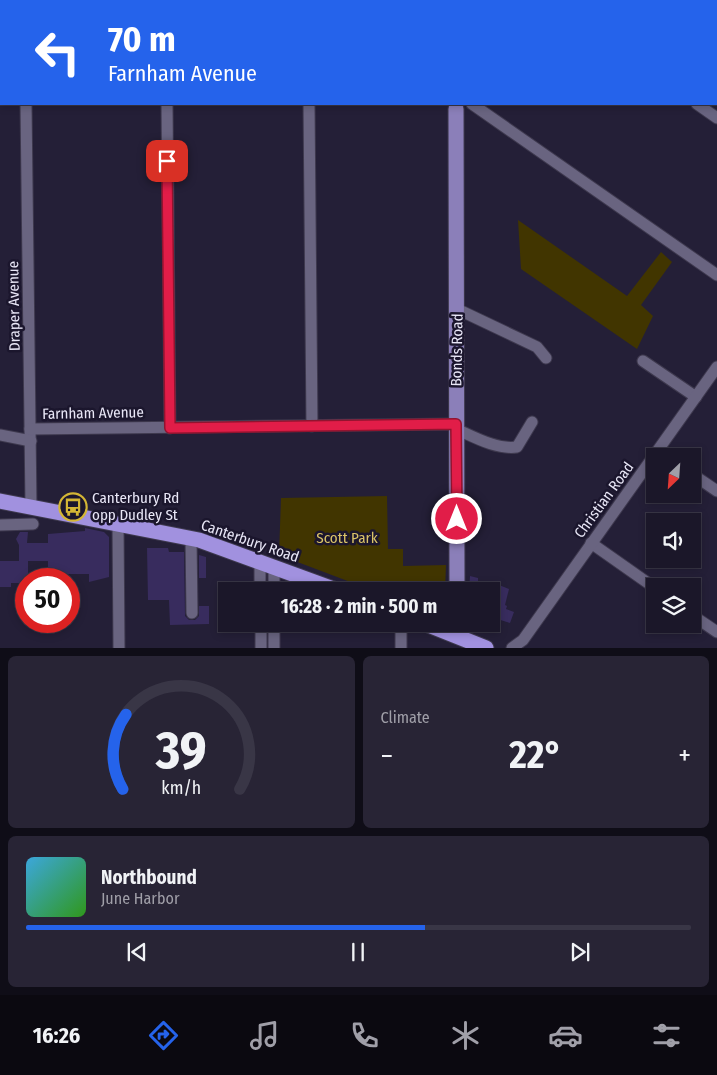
<!DOCTYPE html>
<meta charset="utf-8">
<style>
:root{--surface:#1b1729;--page:#282435;--text:#f1f3f6;--muted:#a09fa8;--line:#393646;--accent:#2563eb}
body{margin:0;font-family:"Fira Sans Condensed",sans-serif;background:var(--page);color:var(--text);height:100vh;display:flex;flex-direction:column;font-size:19px;white-space:nowrap}
*{box-sizing:border-box;margin:0}
p{font-size:16px;color:var(--muted)}
.icon{flex:none;width:28px;height:28px;fill:none;stroke:currentColor;stroke-width:2;stroke-linecap:round;stroke-linejoin:round}
.map{position:relative;height:648px;overflow:hidden}
.details{display:flex;flex-direction:column;gap:8px;padding:8px;background:#0f0d17;flex:1}
.details>*{flex:none}
.hud{position:absolute;left:0px;top:0px;width:718px;height:105px;box-shadow:0 2px 8px #0003,0 0 0 1px var(--line);background:#2563eb;color:#fff;overflow:hidden}
.needle{width:32px;rotate:205deg}
.fabs{position:absolute;left:646px;top:448px;display:grid;gap:10px}
.fabs a{display:grid;place-items:center;width:55px;height:55px;border-radius:0px;background:var(--surface);box-shadow:0 2px 8px #0003,0 0 0 1px var(--line);font-size:25px}
.speed{position:absolute;left:15px;top:568px;display:flex;gap:10px;font-size:25px;font-weight:700;text-align:center}
.speed>*{display:grid;place-content:center;width:65px;height:65px;border-radius:50%;background:var(--surface);box-shadow:0 2px 8px #0003,0 0 0 1px var(--line);line-height:1}
.speed .limit{border:8px solid #d22;background:#fff;color:#111}
.pin{position:absolute;display:grid;place-items:center;width:42px;height:42px;color:#fff;margin:-21px;border-radius:10px;box-shadow:0 2px 8px #0006}
.me{position:absolute;width:55px;margin:-28px;rotate:0deg;stroke-linejoin:round;filter:drop-shadow(0 0 4px #0008)}
.turn{display:flex;align-items:center;gap:18px;height:105px;padding:0 25px;font-size:22px}
.turn .icon{width:65px;height:65px;stroke-width:2.5}
.turn b{display:block;font-size:35px;line-height:42px}
.big{font-size:38px;font-weight:700;line-height:1.1}
.details .tile{flex:1;display:flex;flex-direction:column;justify-content:center;gap:8px;min-width:0;padding:0 18px;border-radius:8px;background:var(--page)}
.details .dial{align-items:center;gap:0}
.dial svg{height:130px;overflow:visible;fill:none;stroke:var(--line);stroke-width:7;stroke-linecap:round;text-anchor:middle}
.dial text{fill:var(--text);stroke:none}
.song{display:flex;align-items:center;gap:15px}
.cover{width:60px;height:60px;border-radius:8px;background:linear-gradient(135deg,hsl(200 70% 55%),hsl(110 70% 35%))}
.played{height:5px;border-radius:2px;background:linear-gradient(90deg,var(--accent) 60%,var(--line) 60%)}
.keys{display:flex;justify-content:space-around;direction:ltr}
.heat{display:flex;justify-content:space-between;align-items:center;font-size:28px;direction:ltr}
.details .tiles{flex:1;display:grid;gap:8px;grid-template-columns:1fr 1fr}
.tile:last-child{grid-column:span 2}
.trip{position:absolute;left:218px;top:582px;width:282px;height:50px;border-radius:0px;background:var(--surface);box-shadow:0 2px 8px #0003,0 0 0 1px var(--line);font-weight:700;line-height:50px;text-align:center}
.tab-bar{display:flex;height:80px;justify-content:space-around;align-items:center;background:#0b0910;color:var(--muted)}
.tab-bar .icon{width:35px;height:35px}
.tab-bar .active{color:var(--accent)}
.tab-bar b{font-size:22px;color:var(--text)}
.map>svg:first-child{display:block}
</style>
<div class="map">
<svg width="717" height="648" viewBox="0 0 717 648">
<rect width="100%" height="100%" fill="#241f37"/>
<g fill="#413500">
<path d="M 518,220 L 627,296 L 661,252 L 672,262 L 641,305 L 653,316 L 637,349 L 521,269 Z"/>
<path d="M 387,496 L 388,549 L 403,549 L 403,566 L 446,565 L 445,591 L 374,591 L 279,555 L 281,498 Z"/>
</g>
<g fill="#382c5e">
<path d="M 85,528 L 104,532 L 109,537 L 109,577 L 89,582 L 89,574 L 62,574 L 62,579 L 52,579 L 52,574 L 48,574 L 48,561 L 28,561 L 28,579 L 26,579 L 26,583 L 11,583 L 11,587 L 0,587 L 0,561 L 19,561 L 19,545 L 16,539 L 20,532 L 28,532 L 27,543 L 48,543 L 48,534 L 85,531 Z"/>
<path d="M 147,548 L 168,548 L 169,552 L 184,552 L 185,616 L 189,620 L 195,620 L 199,616 L 199,606 L 209,606 L 209,624 L 170,625 L 169,600 L 148,600 Z"/>
<path d="M 199,555 L 206,557 L 206,578 L 199,578 Z"/>
<path d="M 470,576 L 478,578 L 478,581 L 498,588 L 499,585 L 509,589 L 505,605 L 507,606 L 506,609 L 514,612 L 510,623 L 491,617 L 491,591 L 469,591 Z"/>
</g>
<g fill="none" stroke-linecap="round" stroke-linejoin="round">
<g stroke="#3e394e" stroke-width="13">
<g id="minor">
<path d="M 225,0 L 225,1"/>
<path d="M 528,0 L 530,1"/>
<path d="M 685,1 L 686,0"/>
<path d="M 0,46 L 1,46"/>
<path d="M 26,104 L 31,507"/>
<path d="M 167,104 L 170,428"/>
<path d="M 309,104 L 312,426"/>
<path d="M 472,104 L 717,275"/>
<path d="M 697,104 L 717,118"/>
<path d="M 457,309 L 537,347 L 546,358"/>
<path d="M 643,361 L 696,397"/>
<path d="M 30,429 L 456,424"/>
<path d="M 456,429 C 474,437 497,450 517,447 L 532,422"/>
<path d="M 0,435 L 31,441"/>
<path d="M 692,474 L 717,491"/>
<path d="M 118,524 L 119,648"/>
<path d="M 0,525 L 33,524"/>
<path d="M 191,539 L 192,613"/>
<path d="M 591,543 L 655,588"/>
<path d="M 260,591 L 260,562"/>
<path d="M 274,591 L 274,567"/>
<path d="M 692,615 L 717,632"/>
<path d="M 261,624 L 261,648"/>
<path d="M 274,624 L 274,648"/>
<path d="M 401,648 L 401,624"/>
<path d="M 512,648 L 523,640 L 717,367"/>
</g>
</g>
<g stroke="#3e394e" stroke-width="17">
<g id="major">
<path d="M 512,1 L 513,0"/>
<path d="M 456,109 L 457,591"/>
<path d="M 453,634 L 457,624"/>
</g>
</g>
<g stroke="#3e394e" stroke-width="17">
<g id="highway">
<path d="M 0,501 L 199,540 L 339,591"/>
<path d="M 426,624 L 486,648"/>
</g>
</g>
<use href="#minor" stroke="#696480" stroke-width="11"/>
<use href="#major" stroke="#8b7fb9" stroke-width="15"/>
<use href="#highway" stroke="#a191df" stroke-width="15"/>
</g>
<g fill="none" stroke-linecap="round" stroke-linejoin="round">
<g stroke="#92132f" stroke-width="12">
<path id="route" d="M 167,161 L 170,428 L 456,424 L 457,519"/>
</g>
<use href="#route" stroke="#e11d48" stroke-width="9"/>
</g>
<defs>
<g id="bus-ring" transform="scale(1.4375)"><circle r="9.5" fill="#1b162d" stroke="#d4b635" stroke-width="1.5"/><path d="M-5-6H5V4H4V6H2V4H-2V6H-4V4H-5ZM-3.5-4V0h7V-4ZM-3.5 1.2v1.5H-2V1.2ZM2 1.2v1.5H3.5V1.2Z" fill="#d4b635"/></g>
</defs>
<g fill-rule="evenodd">
<use href="#bus-ring" x="73" y="507"/>
</g>
<g text-anchor="middle" stroke-width="5" stroke-linejoin="round" paint-order="stroke">
<g font-size="15" fill="#e9e7f7" stroke="#1b162d">
<text transform="translate(14 306) rotate(-91)" y="5">Draper Avenue</text>
<text transform="translate(457 350) rotate(-89)" y="5">Bonds Road</text>
<text transform="translate(93 413) rotate(-1)" y="5">Farnham Avenue</text>
<text transform="translate(604 500) rotate(-54)" y="5">Christian Road</text>
<text transform="translate(250 541) rotate(19)" y="5">Canterbury Road</text>
</g>
<g font-size="15" fill="#e9e7f7" stroke="#1b162d" text-anchor="start">
<text x="92" y="503">Canterbury Rd<tspan x="92" dy="17">opp Dudley St</tspan></text>
</g>
<g font-size="15" fill="#dac368" stroke="#1b162d">
<text x="347" y="543">Scott Park</text>
</g>
</g>
</svg>
<div class="fabs">
<a><svg class="needle" viewBox="-14 -14 28 28"><path d="M0-13l5 13h-10z" fill="#e53935"/><path d="M0 13l5-13h-10z" fill="#a09fa8"/></svg></a>
<a><svg class="icon" aria-label="sound" viewBox="0 0 24 24"><path d="M4 9h4l5-4v14l-5-4H4zM17 9q2 3 0 6"/></svg></a>
<a><svg class="icon" aria-label="layers" viewBox="0 0 24 24"><path d="M12 4l9 5-9 5-9-5zM3 14l9 5 9-5"/></svg></a>
</div>
<div class="speed"><div class="limit">50</div></div>
<div class="pin" style="left:167px;top:161px;background:#d93025"><svg class="icon" aria-label="arrive" viewBox="0 0 24 24"><path d="M6 21V4h12l-3 4 3 4H6"/></svg></div>
<svg class="me" style="left:457px;top:519px" viewBox="-20 -20 40 40"><circle r="17" fill="#e11d48" stroke="#fff" stroke-width="3"/><path d="M0-11L8 9 0 5-8 9z" fill="#fff"/></svg>
<div class="trip">16:28 · 2 min · 500 m</div>
<div class="hud">
<div class="turn"><svg class="icon" aria-label="left" viewBox="0 0 24 24"><path d="M17 20v-9H6M10 6l-5 5 5 5"/></svg><div><b>70 m</b>Farnham Avenue</div></div>
</div>
</div>
<section class="details">
<div class="tiles">
<div class="tile dial"><svg viewBox="0 0 100 80">
<path d="M14 69A42 42 0 1 1 86 69"/>
<path d="M14 69A42 42 0 0 1 16 23" stroke="#2563eb"/>
<text x="50" y="56" font-size="32" font-weight="700">39</text>
<text x="50" y="72" font-size="11">km/h</text>
</svg></div>
<div class="tile"><p>Climate</p>
<div class="heat"><a>−</a><b class="big">22°</b><a>+</a></div>
</div>
<div class="tile">
<div class="song"><i class="cover"></i><div><b>Northbound</b><p>June Harbor</p></div></div>
<div class="played"></div>
<div class="keys"><svg class="icon" aria-label="previous" viewBox="0 0 24 24"><path d="M18 5L8 12l10 7zM5 5v14"/></svg><svg class="icon" aria-label="pause" viewBox="0 0 24 24"><path d="M8 5v14M16 5v14"/></svg><svg class="icon" aria-label="next" viewBox="0 0 24 24"><path d="M6 5l10 7-10 7zM19 5v14"/></svg></div>
</div>
</div>
</section>
<nav class="tab-bar">
<b>16:26</b>
<svg class="icon active" aria-label="directions" viewBox="0 0 24 24"><path d="M12 3l9 9-9 9-9-9zM9 14v-3h6M13 9l2 2-2 2"/></svg>
<svg class="icon" aria-label="music" viewBox="0 0 24 24"><path d="M9 18V5l10-2v13"/><circle cx="6" cy="18" r="3"/><circle cx="16" cy="16" r="3"/></svg>
<svg class="icon" aria-label="phone" viewBox="0 0 24 24"><path d="M5 4h4l2 5-3 2q2 4 5 5l2-3 5 2v4C11 20 4 13 5 4z"/></svg>
<svg class="icon" aria-label="climate" viewBox="0 0 24 24"><path d="M12 3v18M4 7l16 10M4 17L20 7"/></svg>
<svg class="icon" aria-label="car" viewBox="0 0 24 24"><path d="M5 17H2v-5l4-1 3-4h7l3 4 3 1v5h-3M9 17h6M6 11h13"/><circle cx="7" cy="17" r="2"/><circle cx="17" cy="17" r="2"/></svg>
<svg class="icon" aria-label="filters" viewBox="0 0 24 24"><path d="M4 7h16M4 17h16"/><circle cx="9" cy="7" r="2"/><circle cx="15" cy="17" r="2"/></svg>
</nav>
